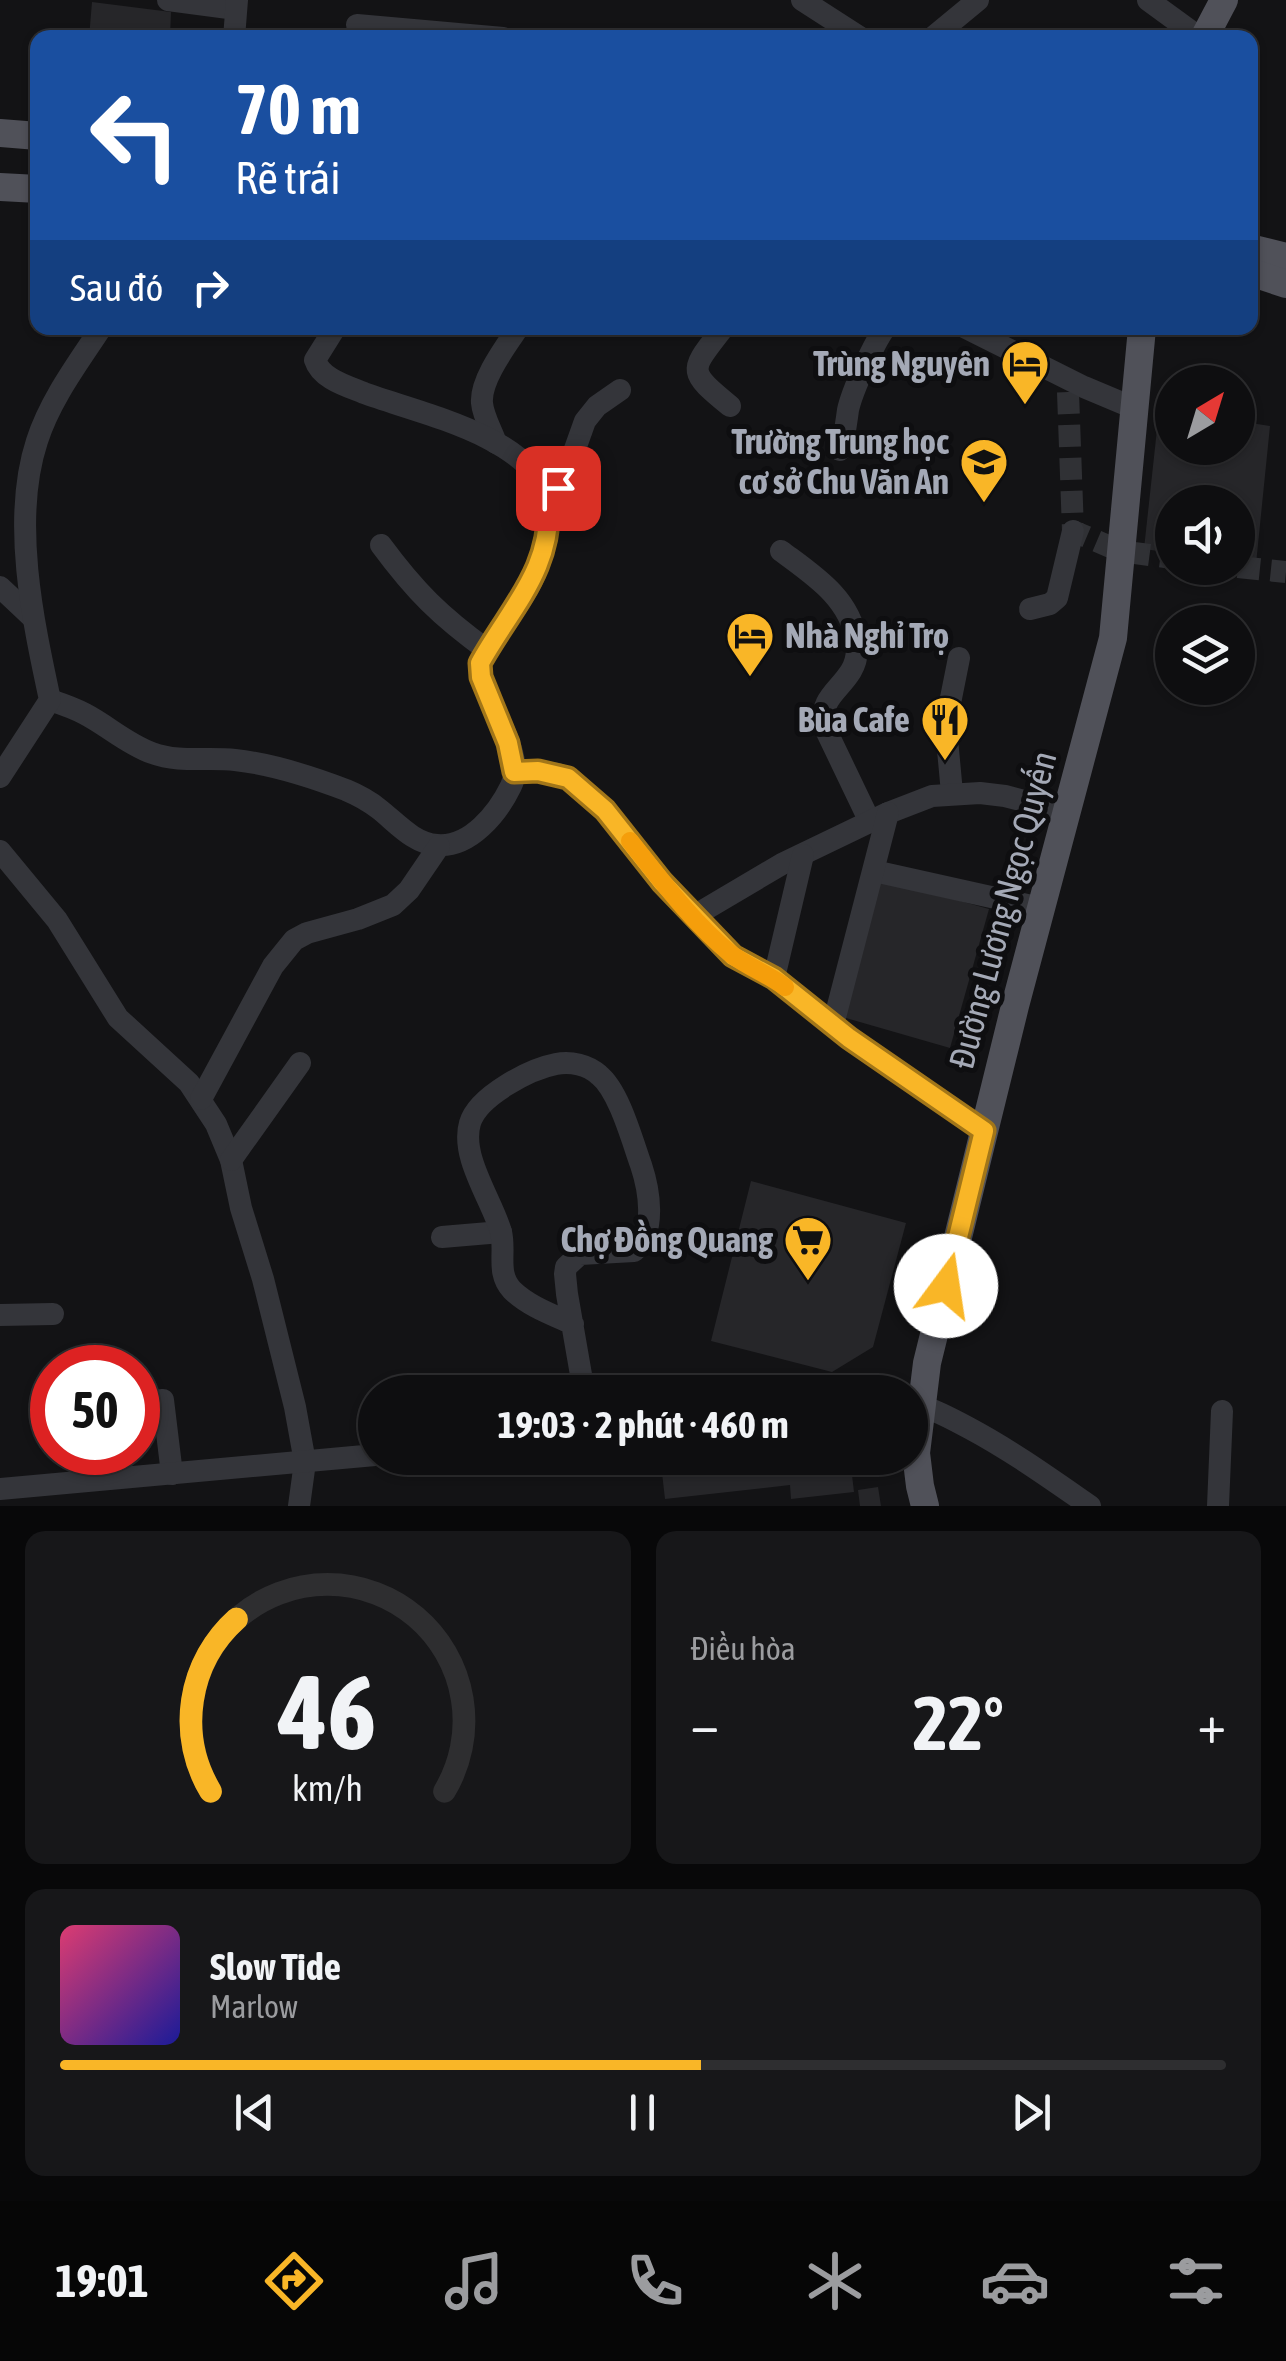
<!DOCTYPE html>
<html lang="vi">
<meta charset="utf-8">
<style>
:root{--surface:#0e0e10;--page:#171719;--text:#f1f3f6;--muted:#9b9c9f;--line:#2e2e30;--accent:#f9b627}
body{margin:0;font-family:"Asap Condensed",sans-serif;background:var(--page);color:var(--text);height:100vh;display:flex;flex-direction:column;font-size:38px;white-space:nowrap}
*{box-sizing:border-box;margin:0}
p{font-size:32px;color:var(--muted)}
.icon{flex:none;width:55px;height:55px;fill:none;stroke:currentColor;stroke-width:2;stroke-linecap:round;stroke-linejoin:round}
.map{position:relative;height:1506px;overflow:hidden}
.drawer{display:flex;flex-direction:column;gap:25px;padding:25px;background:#080809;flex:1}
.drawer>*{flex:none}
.guide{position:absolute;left:30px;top:30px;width:1228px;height:305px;border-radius:20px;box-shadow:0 2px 8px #0004,0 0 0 2px var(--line);background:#1a4fa0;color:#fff;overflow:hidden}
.needle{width:65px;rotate:38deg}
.fabs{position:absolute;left:1155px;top:365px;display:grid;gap:20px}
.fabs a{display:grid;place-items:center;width:100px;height:100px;border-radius:50%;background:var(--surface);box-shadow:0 2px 8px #0004,0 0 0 2px var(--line);font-size:50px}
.speed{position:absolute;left:30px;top:1345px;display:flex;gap:20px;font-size:50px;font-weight:700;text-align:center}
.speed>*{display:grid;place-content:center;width:130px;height:130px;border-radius:50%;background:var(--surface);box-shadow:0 2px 8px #0004,0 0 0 2px var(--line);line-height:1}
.speed .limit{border:15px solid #d22;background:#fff;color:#111}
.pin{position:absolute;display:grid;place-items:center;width:85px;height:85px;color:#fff;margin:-42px;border-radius:20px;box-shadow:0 5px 15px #0006}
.me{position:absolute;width:110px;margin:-55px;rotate:14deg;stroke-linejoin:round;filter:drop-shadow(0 0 8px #0008)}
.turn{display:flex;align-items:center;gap:35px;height:210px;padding:0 40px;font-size:45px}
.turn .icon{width:130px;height:130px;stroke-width:2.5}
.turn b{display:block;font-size:70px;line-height:85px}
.then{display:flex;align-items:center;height:95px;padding:0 40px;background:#0003;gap:20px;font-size:38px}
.big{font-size:75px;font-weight:700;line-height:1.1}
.drawer .card{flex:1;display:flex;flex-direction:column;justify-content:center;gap:15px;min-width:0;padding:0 35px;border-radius:20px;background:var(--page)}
.drawer .dial{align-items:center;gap:0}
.dial svg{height:260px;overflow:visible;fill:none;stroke:var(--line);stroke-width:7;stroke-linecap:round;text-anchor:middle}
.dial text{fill:var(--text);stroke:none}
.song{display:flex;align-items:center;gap:30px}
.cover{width:120px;height:120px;border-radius:15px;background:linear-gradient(135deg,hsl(340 70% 55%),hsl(240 70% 35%))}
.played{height:10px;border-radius:5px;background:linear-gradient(90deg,var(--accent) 55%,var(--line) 55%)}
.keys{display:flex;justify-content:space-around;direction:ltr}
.heat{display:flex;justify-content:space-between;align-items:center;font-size:55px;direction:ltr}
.drawer .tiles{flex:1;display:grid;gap:25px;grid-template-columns:1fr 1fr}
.card:last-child{grid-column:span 2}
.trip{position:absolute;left:358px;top:1375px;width:570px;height:100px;border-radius:50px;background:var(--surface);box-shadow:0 2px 8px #0004,0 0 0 2px var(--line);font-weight:700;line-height:100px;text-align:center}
.dock{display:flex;height:160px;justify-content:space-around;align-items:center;background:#060606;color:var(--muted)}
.dock .icon{width:70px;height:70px}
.dock .on{color:var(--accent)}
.dock b{font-size:45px;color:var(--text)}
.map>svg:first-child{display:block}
</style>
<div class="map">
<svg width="1286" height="1506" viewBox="0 0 1286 1506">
<rect width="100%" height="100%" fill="#131315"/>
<g fill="#262629">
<path d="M 92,2 L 171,12 L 170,38 L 89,38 Z"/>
<path d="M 1159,411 L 1172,413 L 1172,448 L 1238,448 L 1238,421 L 1270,426 L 1256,564 L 1238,561 L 1238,502 L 1172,502 L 1172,553 L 1144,549 Z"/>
<path d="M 878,878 L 989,909 L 950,1048 L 839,1016 Z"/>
<path d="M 751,1181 L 906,1223 L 873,1347 L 832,1372 L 711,1341 Z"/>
<path d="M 723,1458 L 727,1458 L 727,1464 L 783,1458 L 850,1458 L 854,1492 L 791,1499 L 790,1485 L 665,1499 L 661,1464 Z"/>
<path d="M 878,1487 L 881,1506 L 860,1506 L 858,1490 Z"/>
</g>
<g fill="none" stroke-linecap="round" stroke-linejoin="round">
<g stroke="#303135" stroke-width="22" stroke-dasharray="22 11" stroke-linecap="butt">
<path d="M 1068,392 L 1073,531 L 1120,551 L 1172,558"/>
<path d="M 1238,567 L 1286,572"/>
</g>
<g stroke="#34353a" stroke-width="22">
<path d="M 168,0 L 236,9"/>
<path d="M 802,0 L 861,38"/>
<path d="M 1148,0 L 1200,38"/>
<path d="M 357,25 L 503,38"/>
<path d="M 234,38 L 237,0"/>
<path d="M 932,38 L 978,0"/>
<path d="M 723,328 C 690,371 686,370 730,406"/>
<path d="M 966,328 L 1084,387 L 1134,408"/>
<path d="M 496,443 C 492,431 483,416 482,403 C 480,380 506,346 518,328"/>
<path d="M 840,450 C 845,436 846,424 848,410 C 852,391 874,343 885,328"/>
<path d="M 548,499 L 565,477 L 585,421 L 597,406 L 620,390"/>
<path d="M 381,545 C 415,591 440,616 487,650"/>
<path d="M 781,551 C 813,575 850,598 856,640 C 858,651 857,661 851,671 C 838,692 820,698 824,726 L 870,822"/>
<path d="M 0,587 L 33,618"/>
<path d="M 1030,609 L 1050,604 L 1057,598 L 1073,531"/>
<path d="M 50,700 C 62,704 74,708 85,714 C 108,726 127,744 152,753 C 179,763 207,757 235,760 C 272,764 312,777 346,790 C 358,795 369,801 379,809 C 397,823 413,843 437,845 C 470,848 498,813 511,786 C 528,752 480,699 480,663 C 495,636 515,612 530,585 C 538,571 541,557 544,541 C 547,527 552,511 547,496 C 527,435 418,413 364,393 C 347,386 321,379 315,360 L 335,328"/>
<path d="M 515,772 L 537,771 L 558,774 L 569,778 L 605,811 L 661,882 L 733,956 L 774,978 L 849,1037 L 984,1131"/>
<path d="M 0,777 L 50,700 C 33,621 11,520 37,441 C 50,400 78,363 101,328"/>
<path d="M 952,793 L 947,739 L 950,703 L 959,658"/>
<path d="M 0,851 L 57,920 L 118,1018 L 189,1083 L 216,1124 L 231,1160 L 241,1208 L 263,1279 L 295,1407 L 305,1462 L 299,1506"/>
<path d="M 874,871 L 1041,908"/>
<path d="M 694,916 L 782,864 L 888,813 L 932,796 L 980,793 L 1005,796 L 1066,812"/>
<path d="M 774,978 L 803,855"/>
<path d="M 833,1025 L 888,813"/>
<path d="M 201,1099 L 273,966 L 294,940 L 307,933 L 358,919 L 393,905 L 409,890 L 439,846"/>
<path d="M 231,1160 L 300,1063"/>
<path d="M 442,1237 L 501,1232"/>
<path d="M 0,1315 L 53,1314"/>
<path d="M 573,1324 C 553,1315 528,1306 512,1290 C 496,1273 506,1252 501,1232 C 492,1200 460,1157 470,1123 C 478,1096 530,1069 556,1064 C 571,1061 588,1065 599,1075 C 619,1091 632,1140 641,1165 C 649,1189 657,1232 634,1251 L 580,1254 L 566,1267 L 565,1274 L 567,1294 L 584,1392"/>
<path d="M 138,1403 L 163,1400 L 172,1474"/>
<path d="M 910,1404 C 931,1407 950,1418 969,1428 C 1012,1451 1051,1479 1090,1506"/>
<path d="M 0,1489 L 375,1455"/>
<path d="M 1218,1506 L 1222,1411"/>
</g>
<g stroke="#505159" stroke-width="28">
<path d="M 1204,38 L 1224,0"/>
<path d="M 0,133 L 38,136"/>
<path d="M 0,187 L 38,189"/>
<path d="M 1250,248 L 1286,257"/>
<path d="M 1250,272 L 1286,284"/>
<path d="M 925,1506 L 920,1486 L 916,1453 L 927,1363 L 1015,1006 L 1113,638 L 1142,328"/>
</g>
</g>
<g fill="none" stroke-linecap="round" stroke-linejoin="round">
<g stroke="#a27619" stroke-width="25">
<path id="route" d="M 558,488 L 548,498 C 554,568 511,607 480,663 L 481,677 L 508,743 L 514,772 L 538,771 L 568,778 L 605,810 L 662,882 L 733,956 L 774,978 L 849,1038 L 984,1131 L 946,1286"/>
</g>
<use href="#route" stroke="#f9b627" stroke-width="18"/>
<path stroke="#f59e0b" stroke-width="18" d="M 630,841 C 661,880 692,922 731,954 C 748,967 768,974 785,987"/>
</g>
<defs>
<g id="hotel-pin" transform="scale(2.5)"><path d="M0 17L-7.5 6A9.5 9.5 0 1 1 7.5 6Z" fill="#f9b627" stroke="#0e0e10"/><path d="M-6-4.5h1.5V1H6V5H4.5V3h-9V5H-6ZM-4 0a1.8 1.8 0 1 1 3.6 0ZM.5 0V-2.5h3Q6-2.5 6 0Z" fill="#111"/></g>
<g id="school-pin" transform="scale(2.5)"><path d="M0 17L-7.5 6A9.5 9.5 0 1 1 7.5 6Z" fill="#f9b627" stroke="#0e0e10"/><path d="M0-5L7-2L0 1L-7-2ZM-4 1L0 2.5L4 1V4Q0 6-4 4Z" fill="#111"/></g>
<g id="restaurant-pin" transform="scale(2.5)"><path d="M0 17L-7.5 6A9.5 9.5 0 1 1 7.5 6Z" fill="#f9b627" stroke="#0e0e10"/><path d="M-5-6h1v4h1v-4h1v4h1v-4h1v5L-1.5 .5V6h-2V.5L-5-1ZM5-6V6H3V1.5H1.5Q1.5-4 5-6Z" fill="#111"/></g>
<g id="supermarket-pin" transform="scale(2.5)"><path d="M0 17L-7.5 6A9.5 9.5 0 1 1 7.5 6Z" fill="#f9b627" stroke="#0e0e10"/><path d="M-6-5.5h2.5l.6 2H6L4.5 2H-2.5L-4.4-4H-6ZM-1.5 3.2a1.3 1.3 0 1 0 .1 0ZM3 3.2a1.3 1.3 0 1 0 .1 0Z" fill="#111"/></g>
</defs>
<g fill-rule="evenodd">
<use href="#hotel-pin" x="1025" y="364"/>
<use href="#school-pin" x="984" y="462"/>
<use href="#hotel-pin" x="750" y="636"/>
<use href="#restaurant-pin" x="945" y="720"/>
<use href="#supermarket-pin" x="808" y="1240"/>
</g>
<g text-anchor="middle" stroke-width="10" stroke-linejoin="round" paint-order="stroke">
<g font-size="35" font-weight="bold" fill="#a4a9b6" stroke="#0e0e10" text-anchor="end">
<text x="990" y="376">Trùng Nguyên</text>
<text x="949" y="454">Trường Trung học<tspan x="949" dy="40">cơ sở Chu Văn An</tspan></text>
<text x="785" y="648" text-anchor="start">Nhà Nghỉ Trọ</text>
<text x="910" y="732">Bùa Cafe</text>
<text x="773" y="1252">Chợ Đồng Quang</text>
</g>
<g font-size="35" fill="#a4a9b6" stroke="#0e0e10">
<text transform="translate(1003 910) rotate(-75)" y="12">Đường Lương Ngọc Quyến</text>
</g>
</g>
</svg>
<div class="fabs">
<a><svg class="needle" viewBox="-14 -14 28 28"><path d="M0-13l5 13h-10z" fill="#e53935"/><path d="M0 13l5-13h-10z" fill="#9b9c9f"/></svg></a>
<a><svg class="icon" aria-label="sound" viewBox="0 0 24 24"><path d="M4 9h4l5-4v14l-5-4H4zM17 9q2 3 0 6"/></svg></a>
<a><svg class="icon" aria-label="layers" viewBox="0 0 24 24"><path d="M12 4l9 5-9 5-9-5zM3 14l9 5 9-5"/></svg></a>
</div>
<div class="speed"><div class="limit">50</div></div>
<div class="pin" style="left:558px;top:488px;background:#d93025"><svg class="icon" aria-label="arrive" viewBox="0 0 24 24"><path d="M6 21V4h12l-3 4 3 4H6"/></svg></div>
<svg class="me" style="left:946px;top:1286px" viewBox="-20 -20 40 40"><circle r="19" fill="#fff"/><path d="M0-13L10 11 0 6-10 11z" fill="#f9b627"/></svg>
<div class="trip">19:03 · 2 phút · 460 m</div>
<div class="guide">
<div class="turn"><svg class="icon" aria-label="left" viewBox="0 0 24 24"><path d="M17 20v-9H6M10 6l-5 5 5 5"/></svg><div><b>70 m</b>Rẽ trái</div></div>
<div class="then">Sau đó<svg class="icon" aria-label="right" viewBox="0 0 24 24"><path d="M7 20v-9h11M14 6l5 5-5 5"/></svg></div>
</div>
</div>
<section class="drawer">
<div class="tiles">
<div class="card dial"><svg viewBox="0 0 100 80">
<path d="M14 69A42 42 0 1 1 86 69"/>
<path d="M14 69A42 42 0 0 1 22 16" stroke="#f9b627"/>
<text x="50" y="56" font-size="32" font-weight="700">46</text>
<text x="50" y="72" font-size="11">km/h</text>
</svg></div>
<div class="card"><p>Điều hòa</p>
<div class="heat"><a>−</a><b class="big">22°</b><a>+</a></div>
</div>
<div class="card">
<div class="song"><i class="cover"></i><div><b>Slow Tide</b><p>Marlow</p></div></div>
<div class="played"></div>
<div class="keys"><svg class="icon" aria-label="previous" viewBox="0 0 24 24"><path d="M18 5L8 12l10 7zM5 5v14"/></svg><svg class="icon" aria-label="pause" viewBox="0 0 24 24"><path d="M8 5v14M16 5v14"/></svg><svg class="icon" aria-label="next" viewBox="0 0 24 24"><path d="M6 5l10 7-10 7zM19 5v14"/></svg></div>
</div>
</div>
</section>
<nav class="dock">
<b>19:01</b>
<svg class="icon on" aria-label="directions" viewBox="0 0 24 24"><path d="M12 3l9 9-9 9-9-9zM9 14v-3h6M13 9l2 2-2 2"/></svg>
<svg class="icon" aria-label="music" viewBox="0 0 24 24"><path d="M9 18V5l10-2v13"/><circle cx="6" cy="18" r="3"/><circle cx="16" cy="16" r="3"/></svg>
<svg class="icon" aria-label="phone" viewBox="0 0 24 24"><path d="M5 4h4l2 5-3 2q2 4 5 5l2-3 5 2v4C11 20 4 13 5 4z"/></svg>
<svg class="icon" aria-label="climate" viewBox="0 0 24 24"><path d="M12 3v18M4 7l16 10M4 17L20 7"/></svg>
<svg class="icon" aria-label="car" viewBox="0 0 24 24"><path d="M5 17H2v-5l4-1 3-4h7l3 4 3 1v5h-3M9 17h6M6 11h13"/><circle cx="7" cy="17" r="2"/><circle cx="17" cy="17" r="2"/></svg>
<svg class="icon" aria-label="filters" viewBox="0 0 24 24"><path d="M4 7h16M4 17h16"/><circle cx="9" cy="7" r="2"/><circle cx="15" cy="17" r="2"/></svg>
</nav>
